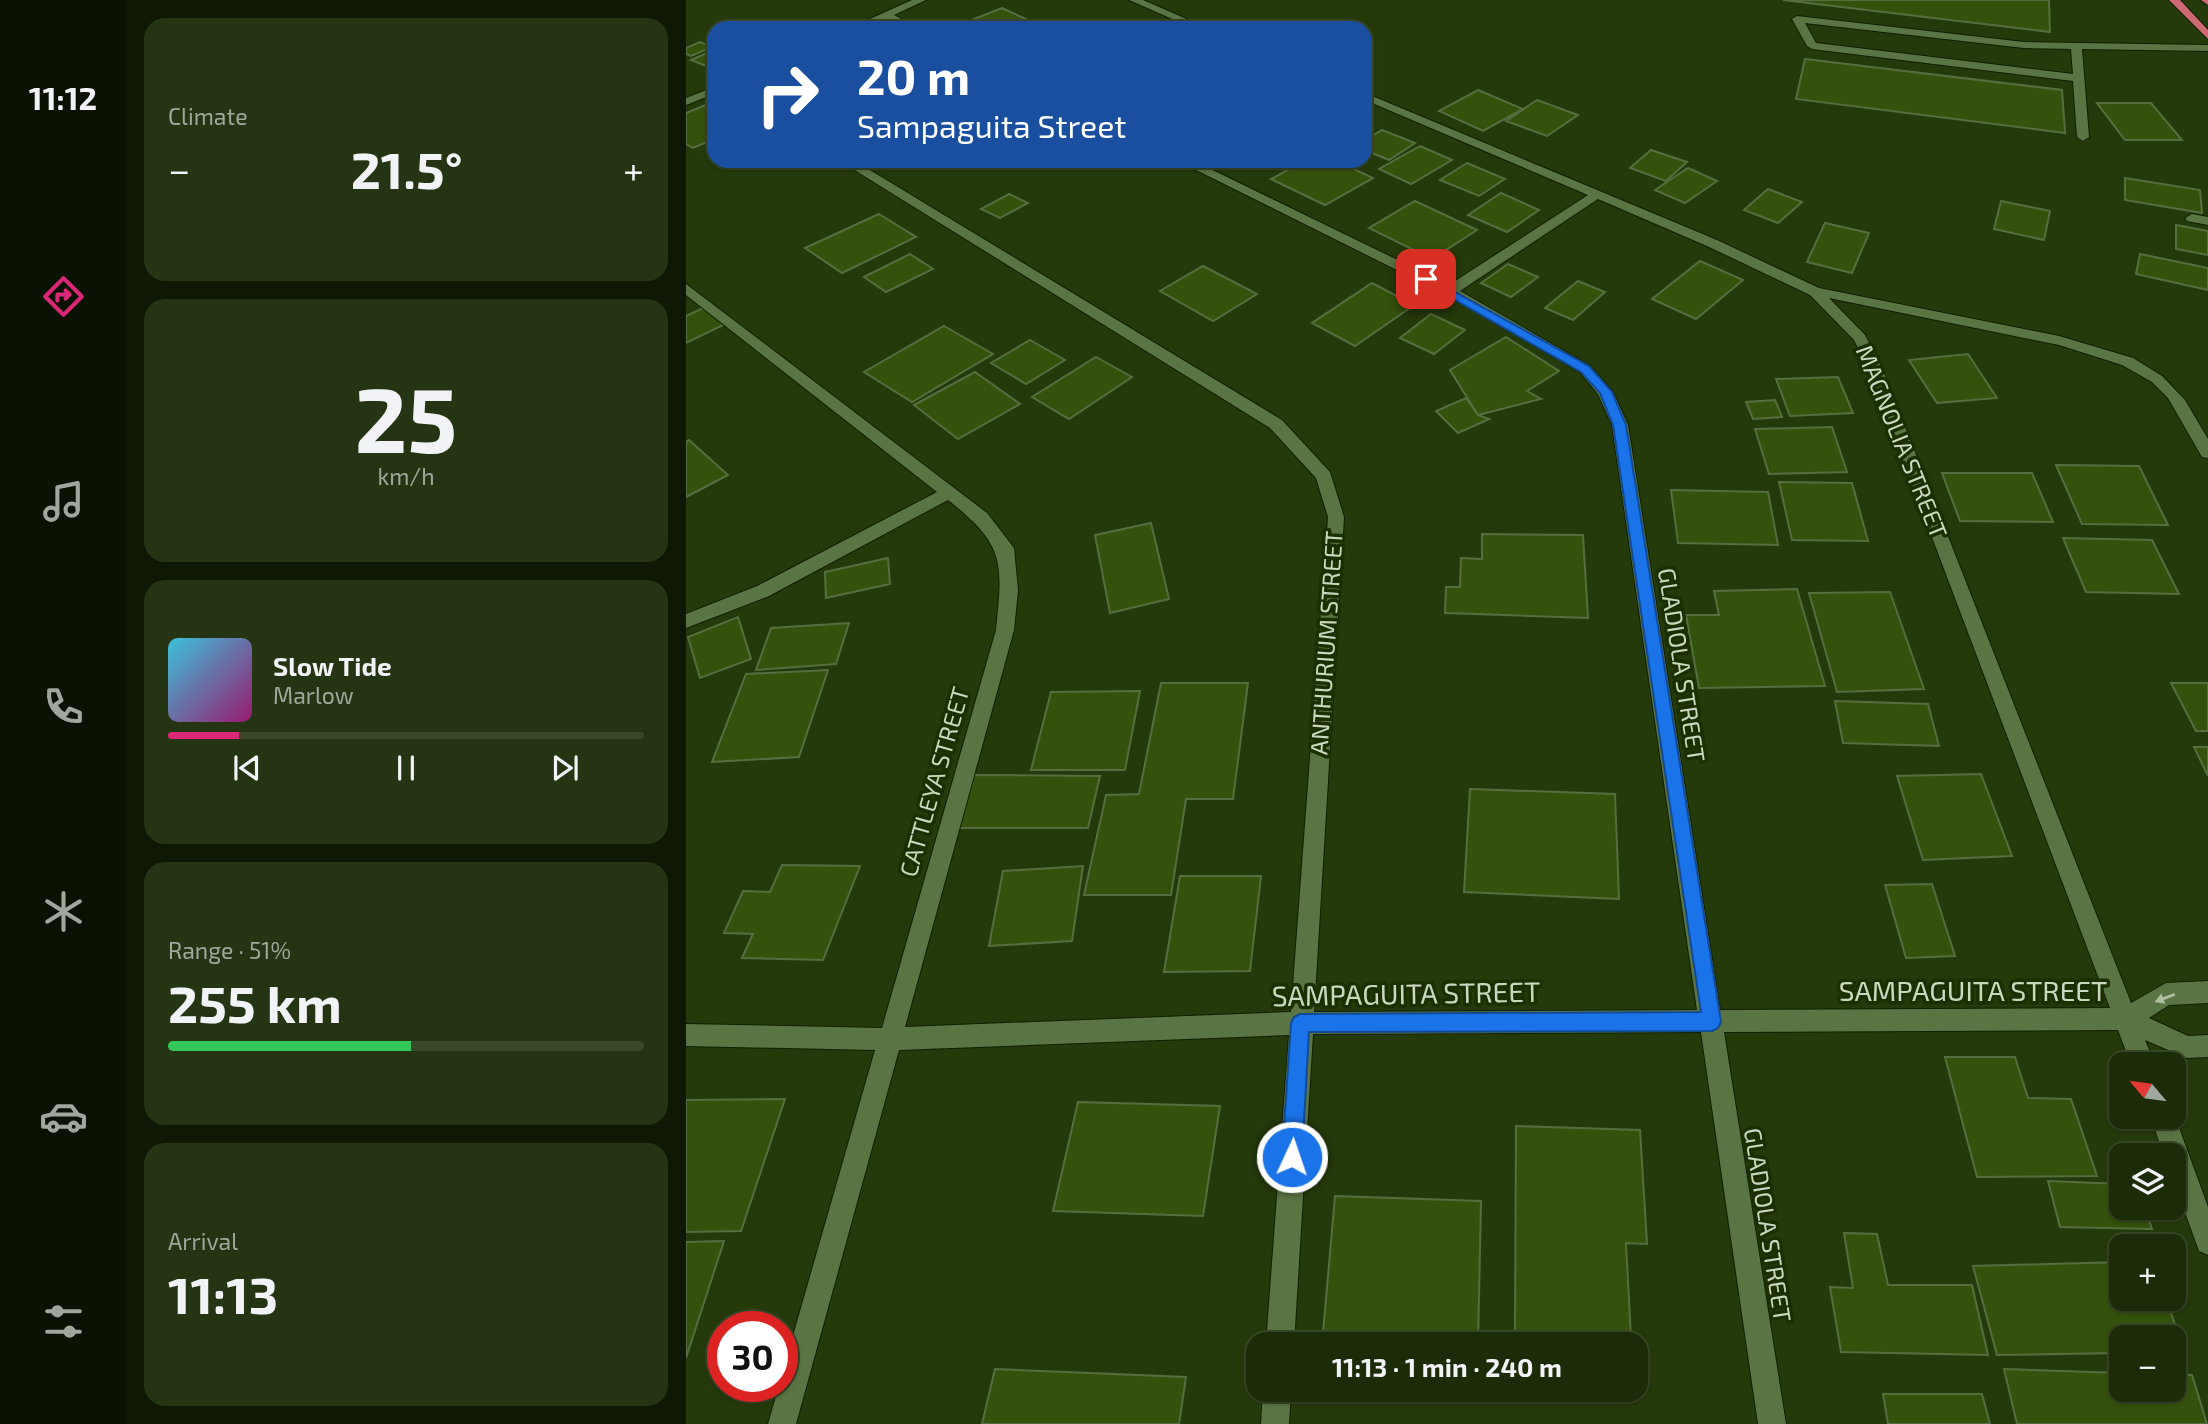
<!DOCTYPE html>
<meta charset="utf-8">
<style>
:root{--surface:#1c2c08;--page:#253412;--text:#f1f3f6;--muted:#a0a79c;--line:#3a4829;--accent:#db2777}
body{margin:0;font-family:"Exo 2",sans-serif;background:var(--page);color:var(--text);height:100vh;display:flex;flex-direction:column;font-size:26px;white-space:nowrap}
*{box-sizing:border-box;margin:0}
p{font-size:23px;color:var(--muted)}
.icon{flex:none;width:38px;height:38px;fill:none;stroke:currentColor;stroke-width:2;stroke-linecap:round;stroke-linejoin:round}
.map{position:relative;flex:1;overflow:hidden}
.sheet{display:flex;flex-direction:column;gap:18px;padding:18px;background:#0f1804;width:560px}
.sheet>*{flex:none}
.hud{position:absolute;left:21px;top:21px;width:665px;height:147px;border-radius:21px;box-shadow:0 2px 5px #0004,0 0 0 2px var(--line);background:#1a4fa0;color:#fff;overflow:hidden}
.needle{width:46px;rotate:299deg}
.fabs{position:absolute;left:1423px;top:1052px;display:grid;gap:14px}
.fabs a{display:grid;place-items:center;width:77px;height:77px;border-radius:14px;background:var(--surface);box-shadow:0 2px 5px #0004,0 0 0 2px var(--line);font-size:35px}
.speed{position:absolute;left:21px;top:1311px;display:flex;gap:14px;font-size:35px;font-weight:700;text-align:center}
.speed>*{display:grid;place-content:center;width:91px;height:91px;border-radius:50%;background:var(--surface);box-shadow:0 2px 5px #0004,0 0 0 2px var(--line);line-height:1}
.speed .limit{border:10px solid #d22;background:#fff;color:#111}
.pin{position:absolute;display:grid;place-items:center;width:60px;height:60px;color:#fff;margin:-30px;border-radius:14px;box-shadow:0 4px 10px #0006}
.me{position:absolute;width:77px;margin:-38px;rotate:3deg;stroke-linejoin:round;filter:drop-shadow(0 0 5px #0008)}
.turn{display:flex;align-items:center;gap:24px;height:147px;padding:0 35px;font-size:32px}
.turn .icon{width:91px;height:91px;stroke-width:2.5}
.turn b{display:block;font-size:49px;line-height:60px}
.big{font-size:52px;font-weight:700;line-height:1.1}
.sheet .tile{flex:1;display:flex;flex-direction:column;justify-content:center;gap:10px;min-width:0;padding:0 24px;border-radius:21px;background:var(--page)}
.sheet .dial{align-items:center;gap:0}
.dial b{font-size:91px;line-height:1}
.song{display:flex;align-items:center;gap:21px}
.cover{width:84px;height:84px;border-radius:10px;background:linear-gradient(135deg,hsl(190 70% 55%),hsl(320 70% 35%))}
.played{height:7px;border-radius:4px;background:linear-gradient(90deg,var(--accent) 15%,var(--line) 15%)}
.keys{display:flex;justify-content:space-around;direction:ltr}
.heat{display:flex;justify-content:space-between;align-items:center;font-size:38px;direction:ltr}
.charge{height:10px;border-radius:5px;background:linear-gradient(90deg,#34c759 51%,var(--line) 0)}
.trip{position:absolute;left:560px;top:1332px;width:402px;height:70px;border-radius:21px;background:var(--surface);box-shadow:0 2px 5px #0004,0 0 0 2px var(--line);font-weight:700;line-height:70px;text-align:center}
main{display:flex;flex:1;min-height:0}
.dock{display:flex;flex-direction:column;width:126px;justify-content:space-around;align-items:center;background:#0b1203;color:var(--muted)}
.dock .icon{width:49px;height:49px}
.dock .current{color:var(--accent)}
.dock b{font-size:32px;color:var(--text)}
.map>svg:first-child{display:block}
</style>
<main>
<nav class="dock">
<b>11:12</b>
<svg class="icon current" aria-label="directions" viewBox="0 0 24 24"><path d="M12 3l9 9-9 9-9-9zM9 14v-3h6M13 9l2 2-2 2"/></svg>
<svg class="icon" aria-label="music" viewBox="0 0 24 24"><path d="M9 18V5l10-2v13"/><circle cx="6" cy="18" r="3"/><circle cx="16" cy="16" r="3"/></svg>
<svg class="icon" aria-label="phone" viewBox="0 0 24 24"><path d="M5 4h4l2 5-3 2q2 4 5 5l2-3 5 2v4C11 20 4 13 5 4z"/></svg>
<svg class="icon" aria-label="climate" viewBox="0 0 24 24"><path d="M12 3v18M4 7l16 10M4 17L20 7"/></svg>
<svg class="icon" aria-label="car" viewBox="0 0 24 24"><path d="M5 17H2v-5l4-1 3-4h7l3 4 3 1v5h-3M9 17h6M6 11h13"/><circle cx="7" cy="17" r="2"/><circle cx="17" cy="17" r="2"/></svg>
<svg class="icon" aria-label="filters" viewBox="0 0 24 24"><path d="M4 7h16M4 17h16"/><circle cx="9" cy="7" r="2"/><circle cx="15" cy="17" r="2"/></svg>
</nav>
<section class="sheet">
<div class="tile"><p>Climate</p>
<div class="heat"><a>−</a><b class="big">21.5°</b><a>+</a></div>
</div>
<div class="tile dial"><b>25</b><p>km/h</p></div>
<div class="tile">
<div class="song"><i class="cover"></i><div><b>Slow Tide</b><p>Marlow</p></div></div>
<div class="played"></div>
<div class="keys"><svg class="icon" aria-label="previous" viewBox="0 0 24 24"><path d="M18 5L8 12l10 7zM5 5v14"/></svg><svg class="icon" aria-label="pause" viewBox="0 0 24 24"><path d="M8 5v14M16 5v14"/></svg><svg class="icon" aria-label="next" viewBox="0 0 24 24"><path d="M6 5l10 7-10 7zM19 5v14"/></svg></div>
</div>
<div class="tile"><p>Range · 51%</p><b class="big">255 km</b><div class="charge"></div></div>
<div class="tile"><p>Arrival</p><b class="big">11:13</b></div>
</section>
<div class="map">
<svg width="1522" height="1424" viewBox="0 0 1522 1424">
<rect width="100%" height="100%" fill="#253a0b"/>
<g fill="#34520c" stroke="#566e3f" stroke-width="2">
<path d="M 1097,0 L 1363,0 L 1364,32 Z"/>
<path d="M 316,8 L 344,21 L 327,28 L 270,26 Z"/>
<path d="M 14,42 L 26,47 L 5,56 L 0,54 L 0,48 Z"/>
<path d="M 28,50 L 28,69 L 5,60 Z"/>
<path d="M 1119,59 L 1376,90 L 1379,133 L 1110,99 Z"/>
<path d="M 792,90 L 837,109 L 797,131 L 753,111 Z"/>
<path d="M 851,100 L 892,115 L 861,136 L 820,121 Z"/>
<path d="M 27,102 L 28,139 L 7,148 L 0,144 L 0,113 Z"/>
<path d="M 1411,103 L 1465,103 L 1496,140 L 1439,140 Z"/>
<path d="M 696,130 L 729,143 L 703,160 L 679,150 L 679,140 Z"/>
<path d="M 734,146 L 766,160 L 725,184 L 693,169 Z"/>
<path d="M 965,150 L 1001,162 L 980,181 L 944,168 Z"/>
<path d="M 618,161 L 651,161 L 687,178 L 639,205 L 585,179 Z"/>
<path d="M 781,163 L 819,179 L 793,196 L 754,180 Z"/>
<path d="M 1002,168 L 1031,181 L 999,203 L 969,190 Z"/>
<path d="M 1439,178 L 1514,190 L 1516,213 L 1439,200 Z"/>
<path d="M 1082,189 L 1116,202 L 1092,223 L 1058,210 Z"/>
<path d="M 815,193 L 853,210 L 821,232 L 782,215 Z"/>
<path d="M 323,194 L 342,203 L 314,218 L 295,209 Z"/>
<path d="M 729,201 L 791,230 L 746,259 L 683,228 Z"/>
<path d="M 1315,201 L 1364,211 L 1358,240 L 1308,229 Z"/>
<path d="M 193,214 L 230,237 L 156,273 L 119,248 Z"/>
<path d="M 1139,223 L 1183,233 L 1166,273 L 1121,262 Z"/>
<path d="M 1490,225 L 1522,231 L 1522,255 L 1490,249 Z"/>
<path d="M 224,254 L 247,269 L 200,292 L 178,277 Z"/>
<path d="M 1454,254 L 1522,268 L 1522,290 L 1450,274 Z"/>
<path d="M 1014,261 L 1057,280 L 1010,319 L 966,299 Z"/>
<path d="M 822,264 L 852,277 L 825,297 L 795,283 Z"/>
<path d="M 517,266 L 571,294 L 527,321 L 474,291 Z"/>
<path d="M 892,281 L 919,292 L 887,320 L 859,308 Z"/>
<path d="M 686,283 L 728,305 L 669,346 L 626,323 Z"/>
<path d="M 17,308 L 39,324 L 0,343 L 0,316 Z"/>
<path d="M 745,314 L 779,330 L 748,354 L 714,338 Z"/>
<path d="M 258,326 L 307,354 L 226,402 L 178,372 Z"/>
<path d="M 820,337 L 873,371 L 841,391 L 855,399 L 792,415 L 764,370 Z"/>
<path d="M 344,340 L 379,360 L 340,384 L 305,363 Z"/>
<path d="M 1282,354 L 1311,398 L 1251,403 L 1223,360 Z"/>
<path d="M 410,357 L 446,377 L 383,419 L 346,397 Z"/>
<path d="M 289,372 L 334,404 L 272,439 L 228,405 Z"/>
<path d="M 1152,377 L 1167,413 L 1104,416 L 1090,379 Z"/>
<path d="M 780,398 L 792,415 L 803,419 L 772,433 L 750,411 Z"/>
<path d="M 1089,400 L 1096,417 L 1067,419 L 1060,402 Z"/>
<path d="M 1146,427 L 1161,472 L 1083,474 L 1069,429 Z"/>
<path d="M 3,440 L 42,475 L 0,497 L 0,442 Z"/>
<path d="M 1370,465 L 1453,466 L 1482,525 L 1396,524 Z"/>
<path d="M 1256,473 L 1346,473 L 1367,522 L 1274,521 Z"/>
<path d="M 1093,482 L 1166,483 L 1182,541 L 1106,540 Z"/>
<path d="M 985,490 L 1082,492 L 1092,545 L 992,543 Z"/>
<path d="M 465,523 L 483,599 L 424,613 L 409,535 Z"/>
<path d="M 796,534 L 897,535 L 902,618 L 759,613 L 760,587 L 774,587 L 775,558 L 796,559 Z"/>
<path d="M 1377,538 L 1466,540 L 1493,594 L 1400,592 Z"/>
<path d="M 202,558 L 204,584 L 140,598 L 139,572 Z"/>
<path d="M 1111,589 L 1139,686 L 1013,688 L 1000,615 L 1033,615 L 1028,591 Z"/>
<path d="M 1204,592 L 1238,689 L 1151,692 L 1123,593 Z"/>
<path d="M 52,617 L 65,659 L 14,678 L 2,637 Z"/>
<path d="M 163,623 L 150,664 L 70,670 L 85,628 Z"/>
<path d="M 142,670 L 113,757 L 26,762 L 60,674 Z"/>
<path d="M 475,683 L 562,683 L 547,799 L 500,799 L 485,895 L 398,895 L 420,795 L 453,794 Z"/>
<path d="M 1485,683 L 1522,683 L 1522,731 L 1510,731 Z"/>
<path d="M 454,691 L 439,770 L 345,770 L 365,692 Z"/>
<path d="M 1149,701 L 1242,704 L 1253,746 L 1157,743 Z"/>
<path d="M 1508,747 L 1522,747 L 1522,776 Z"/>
<path d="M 1295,774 L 1326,856 L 1237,860 L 1211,776 Z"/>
<path d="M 284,775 L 414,776 L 402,828 L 268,828 Z"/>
<path d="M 784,789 L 929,794 L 933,899 L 778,892 Z"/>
<path d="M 96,865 L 174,866 L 137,960 L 56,958 L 67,934 L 38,933 L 57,891 L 84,892 Z"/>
<path d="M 397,866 L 386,941 L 303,946 L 317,871 Z"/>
<path d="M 494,876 L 575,876 L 564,971 L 478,972 Z"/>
<path d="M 1246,884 L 1269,956 L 1220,958 L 1199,885 Z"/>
<path d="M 1259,1057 L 1329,1057 L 1342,1098 L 1385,1099 L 1411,1176 L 1291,1177 Z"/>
<path d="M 99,1099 L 55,1231 L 0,1232 L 0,1100 Z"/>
<path d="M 392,1102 L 534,1106 L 517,1216 L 367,1211 Z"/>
<path d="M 830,1126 L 954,1130 L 961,1244 L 940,1243 L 945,1339 L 829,1333 Z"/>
<path d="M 1362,1181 L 1435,1184 L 1435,1208 L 1459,1208 L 1466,1229 L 1374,1227 Z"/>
<path d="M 649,1196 L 795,1201 L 792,1344 L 636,1344 Z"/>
<path d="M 1158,1233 L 1191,1234 L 1202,1285 L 1286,1285 L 1302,1355 L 1155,1352 L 1144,1287 L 1167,1288 Z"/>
<path d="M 38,1241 L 0,1358 L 0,1242 Z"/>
<path d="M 1435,1262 L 1435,1298 L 1480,1298 L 1498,1351 L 1488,1351 L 1488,1337 L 1435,1337 L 1435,1353 L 1311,1355 L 1287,1266 Z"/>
<path d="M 309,1369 L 500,1377 L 493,1424 L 296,1424 Z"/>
<path d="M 1318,1369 L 1435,1373 L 1435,1390 L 1488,1390 L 1488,1374 L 1506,1375 L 1521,1424 L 1331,1424 Z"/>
<path d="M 1197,1394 L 1296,1394 L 1304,1424 L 1202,1424 Z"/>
</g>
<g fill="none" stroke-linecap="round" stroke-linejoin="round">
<g stroke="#101f00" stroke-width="2">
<path id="service" d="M 1111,16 L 1338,42 L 1522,45 L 1522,51 L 1396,49 L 1403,137 L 1397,141 L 1391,137 L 1387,81 L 1126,49 L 1121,46 L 1106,19 ZM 1119,23 L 1338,48 L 1385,49 L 1387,74 L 1130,43 Z"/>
</g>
<g stroke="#101f00" stroke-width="2">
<g id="minor">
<path d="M 226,0 L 240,0 L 208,15 L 231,28 L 218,28 L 199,19 L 178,28 L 164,28 Z"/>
<path d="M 443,0 L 457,0 L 521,28 L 507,28 Z"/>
<path d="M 28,87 L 28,94 L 0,105 L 0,98 Z"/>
<path d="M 679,93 L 1031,240 L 1133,288 L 1373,336 L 1447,358 L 1476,376 L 1499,400 L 1522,439 L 1522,458 L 1516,457 L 1482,398 L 1466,382 L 1436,365 L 1373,345 L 1143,298 L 1179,335 L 1196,368 L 1445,1003 L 1480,983 L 1522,981 L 1522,1003 L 1483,1005 L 1463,1018 L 1502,1036 L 1522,1035 L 1522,1057 L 1501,1058 L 1459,1040 L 1469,1064 L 1445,1064 L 1432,1030 L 1038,1032 L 1100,1424 L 1072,1424 L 1015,1032 L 627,1034 L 608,1344 L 580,1344 L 603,1035 L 213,1050 L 110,1424 L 82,1424 L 93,1386 L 96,1386 L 96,1374 L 189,1050 L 0,1046 L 0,1024 L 196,1028 L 310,630 C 317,561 319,545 262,500 L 83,596 L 0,628 L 0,614 L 71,586 L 251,492 L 0,295 L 0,284 L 301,513 L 328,548 L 332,590 L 328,630 L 219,1027 L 605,1012 L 642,517 L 630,478 L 584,428 L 154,161 L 169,161 L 596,420 L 644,472 L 658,517 L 628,1012 L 1011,1010 L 926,425 L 912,394 L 894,372 L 759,294 L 492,161 L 508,161 L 763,285 L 902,195 L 679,100 ZM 912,199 L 1021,246 L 1124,295 L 1168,340 L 1182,368 L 1424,1008 L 1034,1010 L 942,425 L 927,392 L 904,366 L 774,291 Z"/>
<path d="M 1506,214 L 1522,217 L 1522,225 L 1501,221 L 1499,218 Z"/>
<path d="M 1488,1114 L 1522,1207 L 1522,1255 L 1513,1251 L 1488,1182 L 1488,1155 L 1478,1155 L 1464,1116 Z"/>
<path d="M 577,1390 L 605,1390 L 603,1424 L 575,1424 Z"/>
</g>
</g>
<g stroke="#101f00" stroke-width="2">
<g id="trunk">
<path d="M 1483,0 L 1494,0 L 1522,30 L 1522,39 Z"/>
<path d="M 1515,0 L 1522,0 L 1522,5 Z"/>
</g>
</g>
<use href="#service" fill="#5b7444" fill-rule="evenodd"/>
<use href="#minor" fill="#5b7444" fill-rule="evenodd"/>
<use href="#trunk" fill="#ce6873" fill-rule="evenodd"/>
</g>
<defs><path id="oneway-solid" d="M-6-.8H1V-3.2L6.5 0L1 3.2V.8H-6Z" transform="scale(1.75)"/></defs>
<use fill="#aebfa0" href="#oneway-solid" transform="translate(1479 998) rotate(159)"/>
<path fill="#1a73e8" stroke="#114b97" stroke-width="2" d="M 740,276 L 903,366 L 926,392 L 940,425 L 1035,1022 L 1032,1028 L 1026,1031 L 623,1032 L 616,1157 L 613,1164 L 606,1167 L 599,1164 L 596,1157 L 605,1023 L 608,1017 L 614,1014 L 1015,1012 L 927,425 L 914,393 L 895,372 L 736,281 L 734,279 Z"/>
<g text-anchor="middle" stroke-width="7" stroke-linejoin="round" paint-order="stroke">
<g font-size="24" fill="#cad8bf" stroke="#1b2f00">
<text transform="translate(1215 442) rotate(68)" y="8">MAGNOLIA STREET</text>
<text transform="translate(641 643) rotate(-86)" y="8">ANTHURIUM STREET</text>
<text transform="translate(995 665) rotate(81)" y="8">GLADIOLA STREET</text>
<text transform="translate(249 782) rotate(-74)" y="8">CATTLEYA STREET</text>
<text transform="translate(1081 1225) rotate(81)" y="8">GLADIOLA STREET</text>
</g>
<g font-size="28" fill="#cad8bf" stroke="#1b2f00">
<text x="1287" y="1001">SAMPAGUITA STREET</text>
<text transform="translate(720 994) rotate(-1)" y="10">SAMPAGUITA STREET</text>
</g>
</g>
</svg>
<div class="fabs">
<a><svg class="needle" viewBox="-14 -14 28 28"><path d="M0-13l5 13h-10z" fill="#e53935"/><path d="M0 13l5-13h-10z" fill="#a0a79c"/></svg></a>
<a><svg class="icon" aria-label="layers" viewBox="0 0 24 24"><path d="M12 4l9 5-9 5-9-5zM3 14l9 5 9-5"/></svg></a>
<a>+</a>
<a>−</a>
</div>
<div class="speed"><div class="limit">30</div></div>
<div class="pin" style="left:740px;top:279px;background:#d93025"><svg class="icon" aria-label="arrive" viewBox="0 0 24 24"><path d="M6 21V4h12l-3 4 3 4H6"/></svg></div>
<svg class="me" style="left:606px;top:1157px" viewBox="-20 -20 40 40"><circle r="17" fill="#1a73e8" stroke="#fff" stroke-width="3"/><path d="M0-11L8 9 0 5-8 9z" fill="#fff"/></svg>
<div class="trip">11:13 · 1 min · 240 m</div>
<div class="hud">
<div class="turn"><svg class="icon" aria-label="right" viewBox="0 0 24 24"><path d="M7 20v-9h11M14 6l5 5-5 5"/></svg><div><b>20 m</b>Sampaguita Street</div></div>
</div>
</div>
</main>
